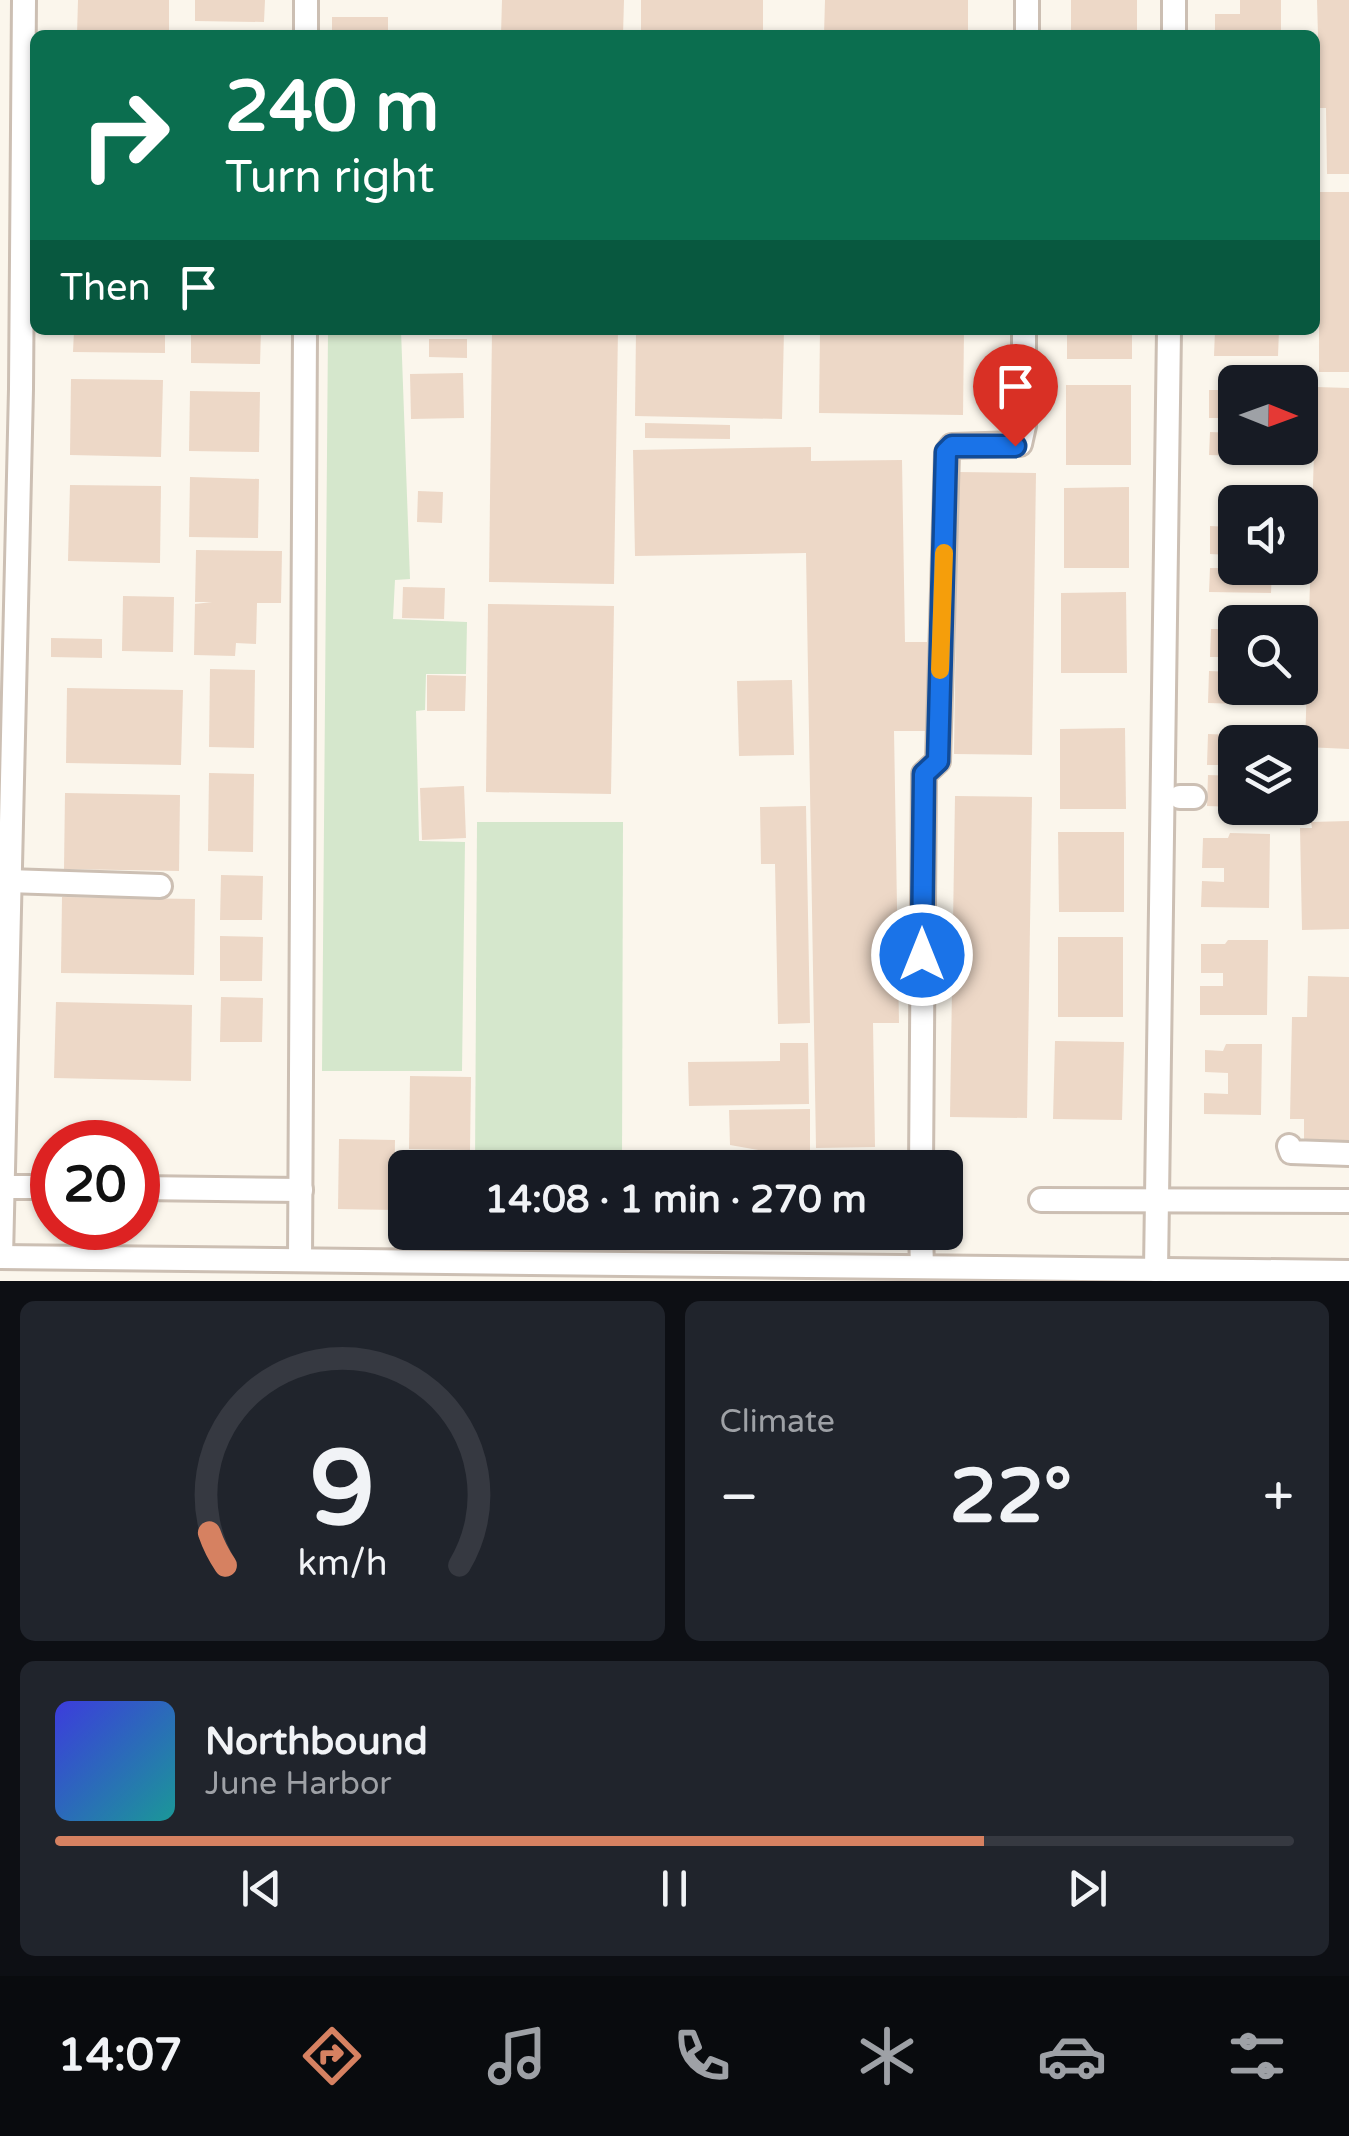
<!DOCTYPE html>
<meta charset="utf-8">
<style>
:root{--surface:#171b24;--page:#20242c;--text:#f1f3f6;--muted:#9ea1a6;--line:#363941;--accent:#d68161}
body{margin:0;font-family:"Varela Round",sans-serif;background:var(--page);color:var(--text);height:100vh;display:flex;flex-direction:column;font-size:38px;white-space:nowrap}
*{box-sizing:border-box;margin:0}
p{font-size:32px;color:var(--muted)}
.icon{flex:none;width:55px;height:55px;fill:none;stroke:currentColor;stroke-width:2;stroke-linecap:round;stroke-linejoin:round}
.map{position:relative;height:1281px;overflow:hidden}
.panel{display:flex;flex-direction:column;gap:20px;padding:20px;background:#0d0f14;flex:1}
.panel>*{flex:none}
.banner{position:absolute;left:30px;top:30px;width:1290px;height:305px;border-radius:15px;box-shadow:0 2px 8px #0004;background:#0b6e4f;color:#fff;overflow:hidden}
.needle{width:65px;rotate:91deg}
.fabs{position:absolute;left:1218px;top:365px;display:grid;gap:20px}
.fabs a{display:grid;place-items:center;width:100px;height:100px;border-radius:15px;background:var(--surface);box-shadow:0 2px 8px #0004;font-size:50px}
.speed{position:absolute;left:30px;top:1120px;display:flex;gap:20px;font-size:50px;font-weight:700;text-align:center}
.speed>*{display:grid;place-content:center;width:130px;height:130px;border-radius:50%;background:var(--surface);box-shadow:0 2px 8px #0004;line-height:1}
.speed .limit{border:15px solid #d22;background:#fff;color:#111}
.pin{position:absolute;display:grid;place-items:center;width:85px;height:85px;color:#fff;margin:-102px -42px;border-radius:50% 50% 50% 0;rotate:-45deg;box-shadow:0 0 10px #0007}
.pin .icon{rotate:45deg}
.me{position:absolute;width:110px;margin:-55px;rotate:0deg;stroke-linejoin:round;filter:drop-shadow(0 0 8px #0008)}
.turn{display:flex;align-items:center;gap:35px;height:210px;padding:0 30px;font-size:45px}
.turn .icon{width:130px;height:130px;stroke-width:2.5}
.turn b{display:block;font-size:70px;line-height:85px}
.then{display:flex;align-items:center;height:95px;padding:0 30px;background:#0003;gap:20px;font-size:38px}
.big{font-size:75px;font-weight:700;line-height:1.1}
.panel .card{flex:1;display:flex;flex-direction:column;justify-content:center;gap:15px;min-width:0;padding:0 35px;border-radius:15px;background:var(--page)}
.panel .dial{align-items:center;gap:0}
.dial svg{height:260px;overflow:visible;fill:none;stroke:var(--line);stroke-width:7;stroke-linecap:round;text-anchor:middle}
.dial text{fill:var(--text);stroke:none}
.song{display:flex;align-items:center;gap:30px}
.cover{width:120px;height:120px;border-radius:15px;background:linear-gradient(135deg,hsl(240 70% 55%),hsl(180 70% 35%))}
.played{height:10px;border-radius:5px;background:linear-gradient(90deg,var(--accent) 75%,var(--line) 75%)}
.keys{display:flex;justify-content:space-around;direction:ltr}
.heat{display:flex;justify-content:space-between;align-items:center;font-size:55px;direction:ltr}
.panel .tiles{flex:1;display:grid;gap:20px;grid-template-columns:1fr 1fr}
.card:last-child{grid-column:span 2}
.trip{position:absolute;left:388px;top:1150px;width:575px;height:100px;border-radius:15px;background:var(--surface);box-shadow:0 2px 8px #0004;font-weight:700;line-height:100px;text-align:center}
.tab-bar{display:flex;height:160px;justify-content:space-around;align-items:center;background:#090b0e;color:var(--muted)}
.tab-bar .icon{width:70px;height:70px}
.tab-bar .on{color:var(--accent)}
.tab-bar b{font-size:45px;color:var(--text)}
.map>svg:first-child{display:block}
</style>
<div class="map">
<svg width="1349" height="1281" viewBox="0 0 1349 1281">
<rect width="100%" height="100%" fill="#fbf6ec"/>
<g fill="#d5e7cc">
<path d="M 328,330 L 401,330 L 410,579 L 395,580 L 393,619 L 467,622 L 466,674 L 426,674 L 425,710 L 416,711 L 419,841 L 465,842 L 462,1071 L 322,1071 Z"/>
<path d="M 477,822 L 623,822 L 622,1167 L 475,1167 Z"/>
</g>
<g fill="#edd8c7">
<path d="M 78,0 L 169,0 L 169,35 L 77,35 Z"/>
<path d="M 195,0 L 265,0 L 264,22 L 195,21 Z"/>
<path d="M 502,0 L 624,0 L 623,35 L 501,35 Z"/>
<rect x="641" y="0" width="122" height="35"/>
<path d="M 825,0 L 968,0 L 968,35 L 824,35 Z"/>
<rect x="1071" y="0" width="66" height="35"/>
<path d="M 1240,0 L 1281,0 L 1281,35 L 1215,35 L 1215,14 L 1240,14 Z"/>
<path d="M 1317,0 L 1349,0 L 1349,174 L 1327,174 L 1326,108 L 1320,108 Z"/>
<rect x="332" y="17" width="56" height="18"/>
<path d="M 1315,192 L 1349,192 L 1349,372 L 1319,372 L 1319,325 L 1315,325 Z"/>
<path d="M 74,330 L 165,330 L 165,353 L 73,352 Z"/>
<path d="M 191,330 L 261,330 L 260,364 L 191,363 Z"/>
<path d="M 492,330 L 618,330 L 614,584 L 489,582 Z"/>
<path d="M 636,330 L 784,330 L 782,419 L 635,416 Z"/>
<path d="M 820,330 L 964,330 L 963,415 L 819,413 Z"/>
<rect x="1067" y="330" width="65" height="29"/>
<path d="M 1215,330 L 1279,330 L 1278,356 L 1214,356 Z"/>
<path d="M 429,339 L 467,339 L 467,358 L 429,357 Z"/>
<path d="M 463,373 L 464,418 L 411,419 L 410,374 Z"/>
<path d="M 71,379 L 163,380 L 161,457 L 70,455 Z"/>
<rect x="1066" y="385" width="65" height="80"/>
<path d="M 1316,387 L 1349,388 L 1349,749 L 1305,747 Z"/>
<rect x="1209" y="390" width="26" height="28"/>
<path d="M 190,391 L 260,392 L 259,452 L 189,451 Z"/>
<path d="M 645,423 L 730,425 L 730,439 L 645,438 Z"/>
<path d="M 1210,432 L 1235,433 L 1235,448 L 1273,448 L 1273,457 L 1209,455 Z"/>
<path d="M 811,447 L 811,461 L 902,460 L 905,642 L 927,642 L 929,731 L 894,731 L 899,1023 L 873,1023 L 875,1147 L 816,1148 L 806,553 L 635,556 L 633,450 Z"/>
<path d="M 958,472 L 1036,473 L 1032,755 L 954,754 Z"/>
<path d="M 190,477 L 259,479 L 258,538 L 189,537 Z"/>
<path d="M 70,485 L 161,486 L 160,563 L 68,561 Z"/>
<path d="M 1129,487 L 1129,568 L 1064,568 L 1064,488 Z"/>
<path d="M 418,491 L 443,492 L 442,523 L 417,522 Z"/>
<path d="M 1230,520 L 1235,520 L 1235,568 L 1272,568 L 1271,593 L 1209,592 L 1210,568 L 1229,568 L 1230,555 L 1210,554 L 1210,526 L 1230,527 Z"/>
<path d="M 196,550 L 282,551 L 281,603 L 257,603 L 256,644 L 236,643 L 235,656 L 194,655 L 195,604 L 212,602 L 195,602 Z"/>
<path d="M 403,587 L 445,588 L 444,619 L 402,618 Z"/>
<path d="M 1126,592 L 1127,673 L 1061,673 L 1061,593 Z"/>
<path d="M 123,596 L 174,597 L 173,652 L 122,651 Z"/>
<path d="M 488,604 L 614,606 L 611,794 L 486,792 Z"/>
<path d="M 1211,629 L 1235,629 L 1235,657 L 1210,657 Z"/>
<path d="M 51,638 L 102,639 L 102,658 L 51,657 Z"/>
<path d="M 210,669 L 255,670 L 254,748 L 209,747 Z"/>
<path d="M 1209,671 L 1235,672 L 1235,688 L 1273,688 L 1273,705 L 1208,703 Z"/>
<path d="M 427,675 L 466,676 L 465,711 L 427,711 Z"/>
<path d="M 792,680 L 794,755 L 739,756 L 737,681 Z"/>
<path d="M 67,688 L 183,690 L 181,765 L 66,763 Z"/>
<path d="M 1125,728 L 1126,809 L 1060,809 L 1060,729 Z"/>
<path d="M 1236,730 L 1276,731 L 1276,742 L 1235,742 L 1235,765 L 1207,765 L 1208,734 L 1236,735 Z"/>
<path d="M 209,773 L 254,774 L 253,852 L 208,851 Z"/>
<path d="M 1208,775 L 1235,776 L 1235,807 L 1207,806 Z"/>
<path d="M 464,786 L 466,838 L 422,840 L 420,788 Z"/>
<path d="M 65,793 L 180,795 L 179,871 L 64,869 Z"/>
<path d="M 955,796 L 1032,797 L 1027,1118 L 950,1117 Z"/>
<path d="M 806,806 L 810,1023 L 778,1024 L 775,864 L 761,864 L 760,807 Z"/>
<path d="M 1349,821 L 1349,929 L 1302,930 L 1300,828 L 1312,828 L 1311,822 Z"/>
<path d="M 1058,832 L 1124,832 L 1124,912 L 1059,912 Z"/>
<path d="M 1230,833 L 1270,834 L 1269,908 L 1201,907 L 1202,881 L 1224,882 L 1224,868 L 1202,868 L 1203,838 L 1228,838 Z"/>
<path d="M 221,875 L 263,876 L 262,920 L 220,920 Z"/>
<path d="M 62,897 L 195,899 L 194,975 L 61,973 Z"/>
<path d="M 220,936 L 263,937 L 262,981 L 220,981 Z"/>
<rect x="1058" y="937" width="65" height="80"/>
<path d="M 1228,940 L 1268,940 L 1267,1015 L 1200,1015 L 1200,986 L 1223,986 L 1223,973 L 1201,973 L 1201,944 L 1225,944 Z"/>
<path d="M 1308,976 L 1349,977 L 1349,1145 L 1304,1144 L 1304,1119 L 1290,1119 L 1292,1017 L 1307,1017 Z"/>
<path d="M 221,997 L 263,998 L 262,1042 L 220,1042 Z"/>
<path d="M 56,1002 L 192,1005 L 191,1081 L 54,1078 Z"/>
<path d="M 1055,1041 L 1124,1042 L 1122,1120 L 1053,1119 Z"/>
<path d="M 780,1043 L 808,1043 L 809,1104 L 689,1106 L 688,1062 L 780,1061 Z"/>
<path d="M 1226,1044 L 1262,1044 L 1261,1115 L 1204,1114 L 1204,1093 L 1228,1094 L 1228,1073 L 1205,1072 L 1205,1050 L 1223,1051 Z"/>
<path d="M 410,1076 L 471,1077 L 470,1150 L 409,1149 Z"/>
<path d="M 810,1109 L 810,1159 L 730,1145 L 729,1110 Z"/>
<path d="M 339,1139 L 395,1140 L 394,1210 L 338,1209 Z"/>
</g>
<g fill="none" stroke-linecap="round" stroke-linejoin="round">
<g stroke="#ccbfb3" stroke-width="28">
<g id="minor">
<path d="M 306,35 L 306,0"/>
<path d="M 1027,35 L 1027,0"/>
<path d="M 1174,35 L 1174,0"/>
<path d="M 1180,797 L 1194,797"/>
<path d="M 8,881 L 160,886"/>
<path d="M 1289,1146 L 1291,1152 L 1349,1154"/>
<path d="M 921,1168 L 924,774 L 938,761 L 947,453 L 952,446 L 1020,444 L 1024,426 L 1024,330"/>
<path d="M 0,1187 L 52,1187"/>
<path d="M 138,1188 L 301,1190"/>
<path d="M 1041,1200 L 1349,1201"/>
<path d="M 921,1232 L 922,1267"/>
<path d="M 0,1257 L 1349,1272"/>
<path d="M 1,1257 L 21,389 L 24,0"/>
<path d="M 300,1260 L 305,330"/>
<path d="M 1156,1270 L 1169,330"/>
</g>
</g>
<use href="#minor" stroke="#fff" stroke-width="22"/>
</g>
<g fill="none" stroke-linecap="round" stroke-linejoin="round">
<g stroke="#114b97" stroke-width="25">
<path id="route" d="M 922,955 L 924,774 L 938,761 L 946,452 L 952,446 L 1015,446"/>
</g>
<use href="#route" stroke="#1a73e8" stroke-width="18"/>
<path stroke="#f59e0b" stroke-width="18" d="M 940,670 L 944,553"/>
</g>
</svg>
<div class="fabs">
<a><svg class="needle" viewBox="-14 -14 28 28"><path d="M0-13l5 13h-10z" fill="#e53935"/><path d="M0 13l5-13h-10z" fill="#9ea1a6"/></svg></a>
<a><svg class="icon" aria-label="sound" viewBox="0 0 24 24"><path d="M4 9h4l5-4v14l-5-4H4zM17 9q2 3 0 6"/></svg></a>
<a><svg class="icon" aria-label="search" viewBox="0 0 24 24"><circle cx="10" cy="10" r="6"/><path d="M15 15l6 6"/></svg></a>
<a><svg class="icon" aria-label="layers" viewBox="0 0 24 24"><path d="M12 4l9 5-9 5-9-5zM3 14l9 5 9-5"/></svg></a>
</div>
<div class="speed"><div class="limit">20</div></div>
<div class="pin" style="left:1015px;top:446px;background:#d93025"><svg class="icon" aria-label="arrive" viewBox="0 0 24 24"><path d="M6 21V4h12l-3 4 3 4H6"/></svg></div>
<svg class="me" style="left:922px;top:955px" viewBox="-20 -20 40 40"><circle r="17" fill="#1a73e8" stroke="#fff" stroke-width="3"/><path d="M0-11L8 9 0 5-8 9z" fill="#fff"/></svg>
<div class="trip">14:08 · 1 min · 270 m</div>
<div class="banner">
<div class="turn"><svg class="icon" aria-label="right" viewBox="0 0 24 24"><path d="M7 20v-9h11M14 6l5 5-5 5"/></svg><div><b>240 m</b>Turn right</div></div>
<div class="then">Then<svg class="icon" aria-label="arrive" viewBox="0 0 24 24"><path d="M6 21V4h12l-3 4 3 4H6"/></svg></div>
</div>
</div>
<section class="panel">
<div class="tiles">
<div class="card dial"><svg viewBox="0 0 100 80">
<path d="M14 69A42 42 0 1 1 86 69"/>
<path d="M14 69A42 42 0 0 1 9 59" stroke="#d68161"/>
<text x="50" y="56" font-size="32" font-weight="700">9</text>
<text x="50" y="72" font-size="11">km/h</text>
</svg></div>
<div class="card"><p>Climate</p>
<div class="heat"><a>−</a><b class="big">22°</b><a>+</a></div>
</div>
<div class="card">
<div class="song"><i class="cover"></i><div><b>Northbound</b><p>June Harbor</p></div></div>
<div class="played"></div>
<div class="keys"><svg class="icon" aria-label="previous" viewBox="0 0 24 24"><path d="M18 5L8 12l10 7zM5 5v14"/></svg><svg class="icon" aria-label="pause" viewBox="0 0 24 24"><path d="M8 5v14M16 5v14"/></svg><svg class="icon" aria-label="next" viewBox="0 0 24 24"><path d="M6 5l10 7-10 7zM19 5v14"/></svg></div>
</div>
</div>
</section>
<nav class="tab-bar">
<b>14:07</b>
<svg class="icon on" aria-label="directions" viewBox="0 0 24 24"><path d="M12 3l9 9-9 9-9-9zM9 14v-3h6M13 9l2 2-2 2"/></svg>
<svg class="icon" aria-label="music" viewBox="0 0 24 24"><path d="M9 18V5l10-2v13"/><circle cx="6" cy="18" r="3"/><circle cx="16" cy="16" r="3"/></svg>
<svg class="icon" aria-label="phone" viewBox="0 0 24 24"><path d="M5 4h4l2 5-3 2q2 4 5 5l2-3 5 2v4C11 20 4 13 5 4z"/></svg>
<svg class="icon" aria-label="climate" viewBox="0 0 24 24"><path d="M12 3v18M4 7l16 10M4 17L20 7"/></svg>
<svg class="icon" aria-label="car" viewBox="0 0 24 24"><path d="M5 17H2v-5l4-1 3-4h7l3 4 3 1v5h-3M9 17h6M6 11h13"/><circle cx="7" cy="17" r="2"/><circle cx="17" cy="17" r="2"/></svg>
<svg class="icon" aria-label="filters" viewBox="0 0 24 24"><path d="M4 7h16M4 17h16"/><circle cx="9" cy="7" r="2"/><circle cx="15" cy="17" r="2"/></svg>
</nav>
